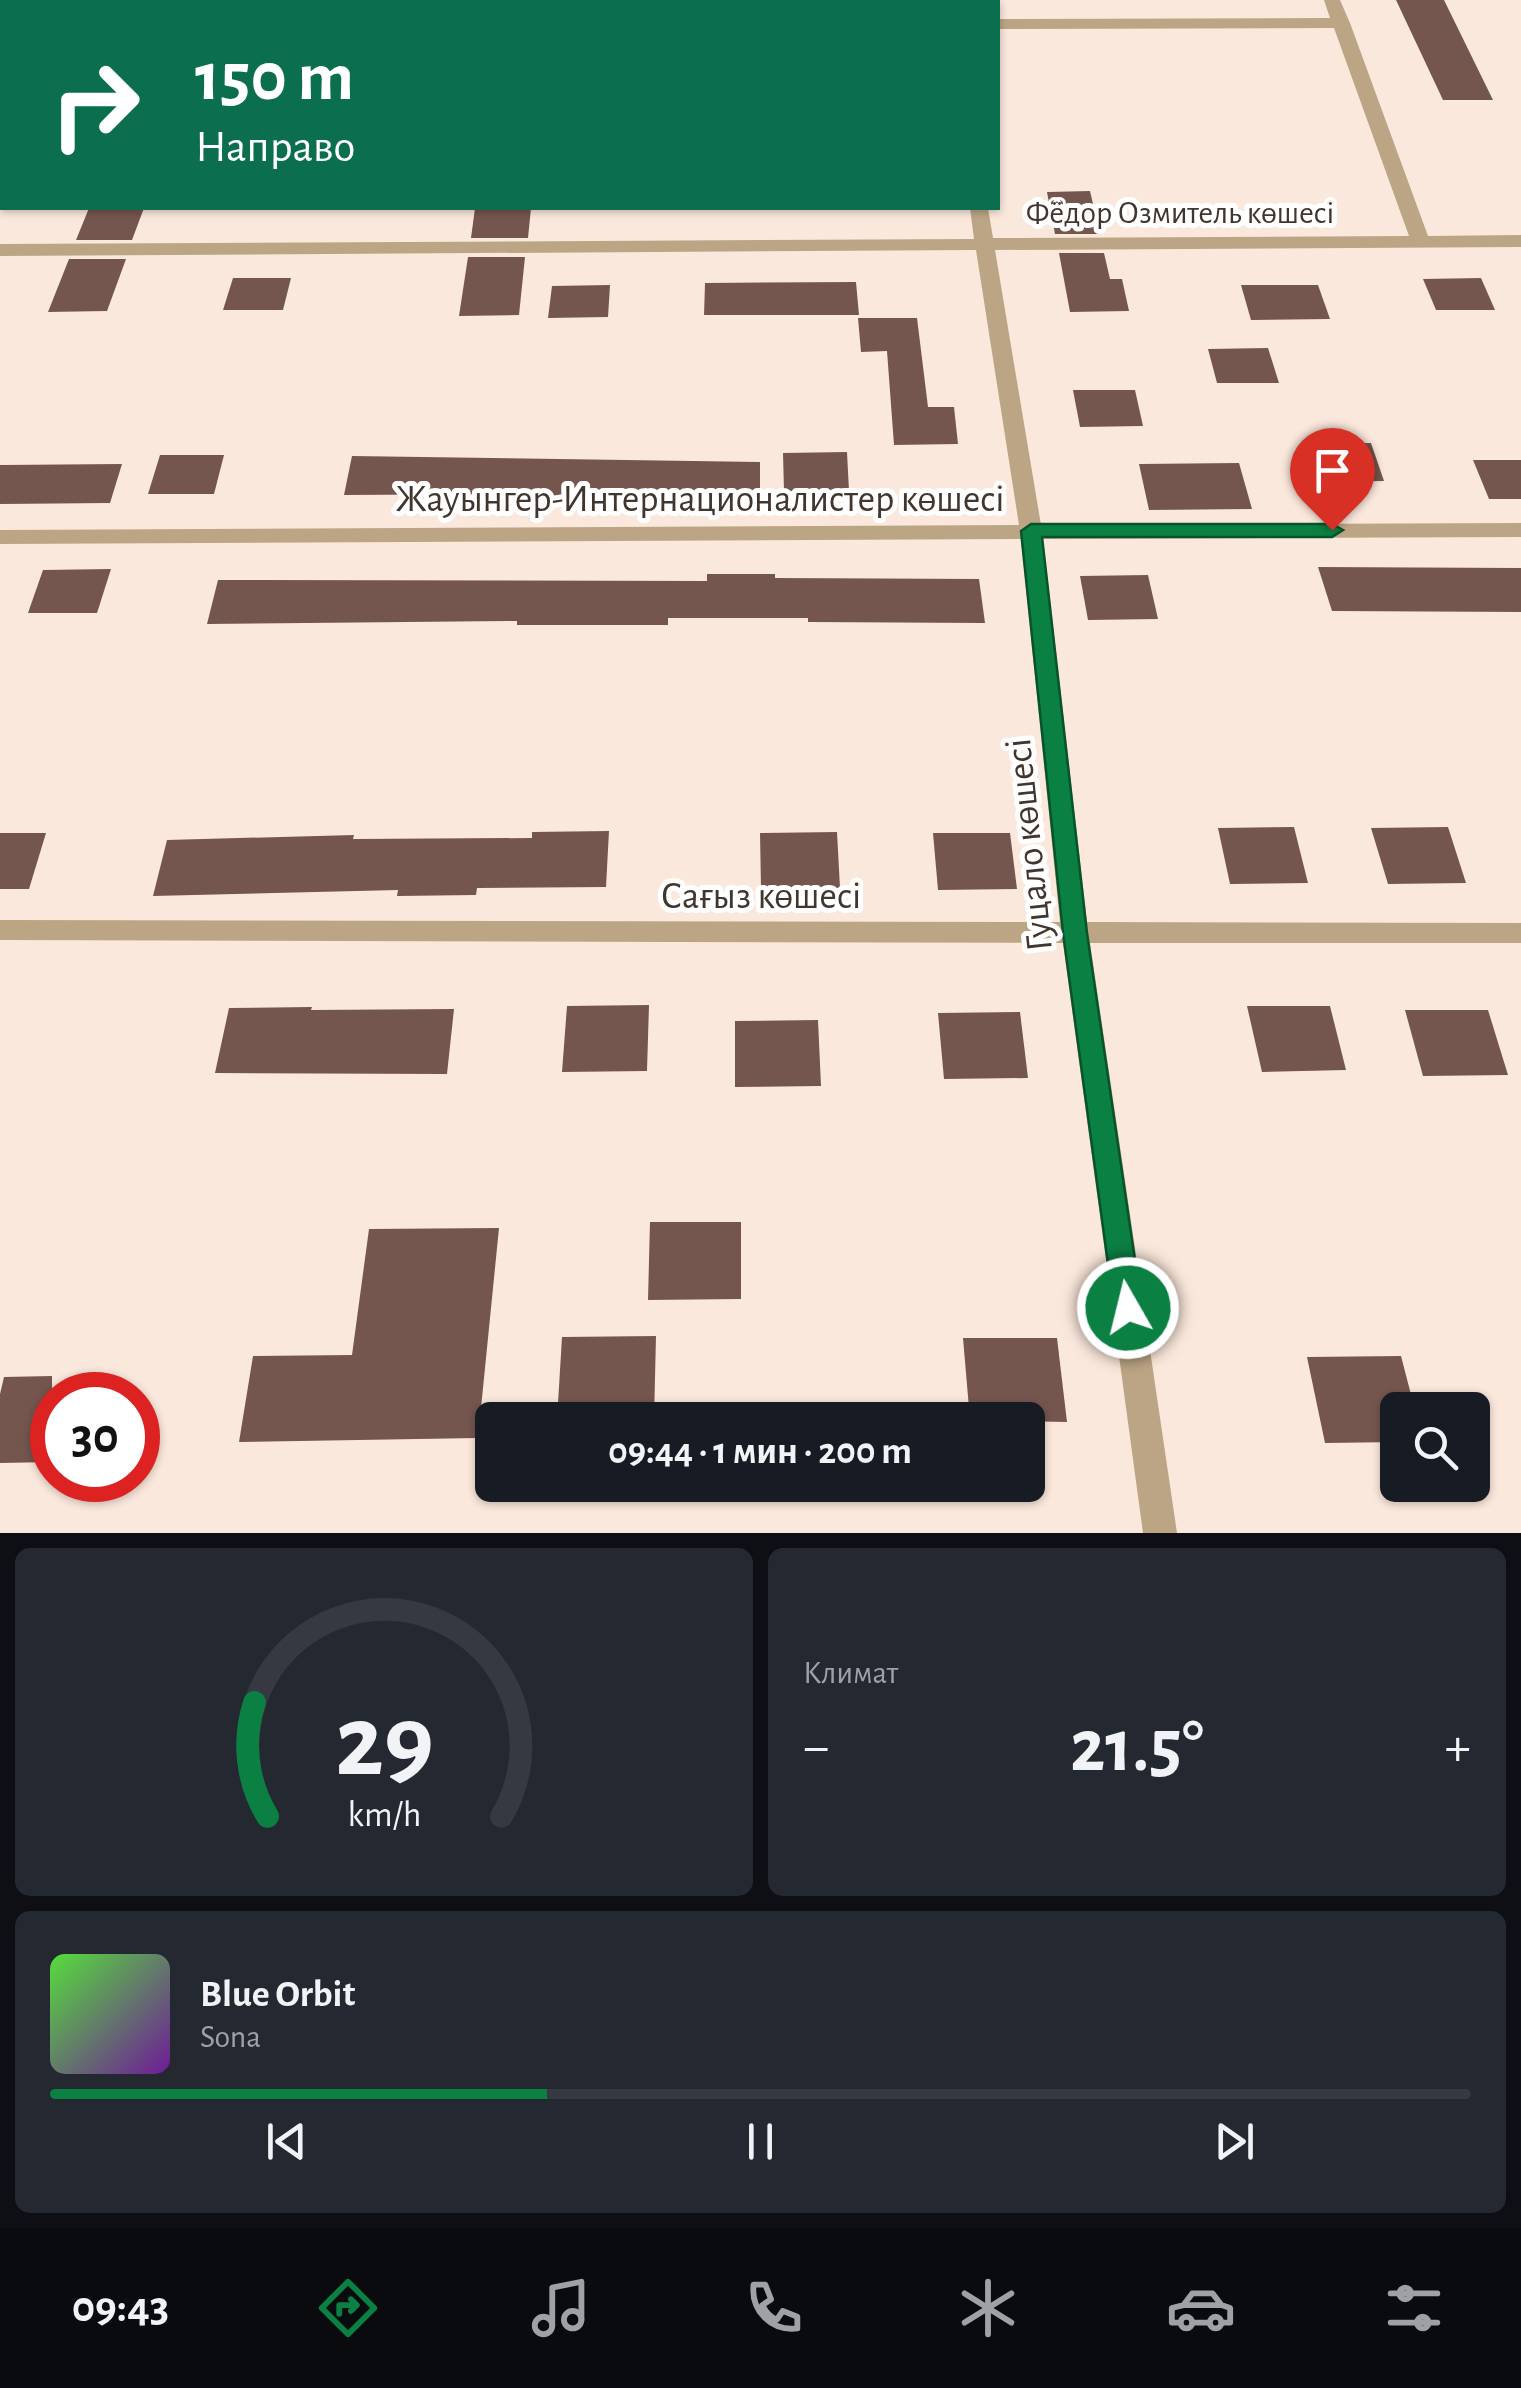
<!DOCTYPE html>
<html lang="ru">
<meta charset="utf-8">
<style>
:root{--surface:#171b24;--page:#242831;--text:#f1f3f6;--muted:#9ea1a6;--line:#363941;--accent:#0b8043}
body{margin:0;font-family:"Alegreya Sans",sans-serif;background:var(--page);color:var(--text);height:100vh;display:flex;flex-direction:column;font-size:38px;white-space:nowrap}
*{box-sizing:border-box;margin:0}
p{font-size:32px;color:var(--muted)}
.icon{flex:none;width:55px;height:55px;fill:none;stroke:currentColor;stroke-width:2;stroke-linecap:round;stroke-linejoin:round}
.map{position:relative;height:1533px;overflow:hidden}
.side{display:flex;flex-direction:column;gap:15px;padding:15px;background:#0d0f14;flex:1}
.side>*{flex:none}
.banner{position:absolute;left:0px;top:0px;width:1000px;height:210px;box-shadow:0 2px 8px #0004;background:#0b6e4f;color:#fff;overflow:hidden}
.tools{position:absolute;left:1380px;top:1392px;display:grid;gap:20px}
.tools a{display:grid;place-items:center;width:110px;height:110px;border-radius:15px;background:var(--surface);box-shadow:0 2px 8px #0004;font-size:50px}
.speed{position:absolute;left:30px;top:1372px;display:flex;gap:20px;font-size:50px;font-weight:700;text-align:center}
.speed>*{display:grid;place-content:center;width:130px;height:130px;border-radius:50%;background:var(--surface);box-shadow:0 2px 8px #0004;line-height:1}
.speed .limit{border:15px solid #d22;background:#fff;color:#111}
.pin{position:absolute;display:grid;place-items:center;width:85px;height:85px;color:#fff;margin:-102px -42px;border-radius:50% 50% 50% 0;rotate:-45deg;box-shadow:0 0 10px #0007}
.pin .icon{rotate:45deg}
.me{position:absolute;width:110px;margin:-55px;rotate:352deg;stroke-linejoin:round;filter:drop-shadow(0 0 8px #0008)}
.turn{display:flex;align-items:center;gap:35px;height:210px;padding:0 30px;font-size:45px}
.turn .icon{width:130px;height:130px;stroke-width:2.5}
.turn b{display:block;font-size:70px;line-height:85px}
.big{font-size:75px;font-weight:700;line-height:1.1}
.side .tile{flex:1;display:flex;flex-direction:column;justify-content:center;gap:15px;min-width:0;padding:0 35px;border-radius:15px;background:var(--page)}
.side .dial{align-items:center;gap:0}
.dial svg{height:260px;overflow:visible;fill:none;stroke:var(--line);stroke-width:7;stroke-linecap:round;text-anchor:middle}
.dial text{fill:var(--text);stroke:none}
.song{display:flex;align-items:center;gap:30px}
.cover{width:120px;height:120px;border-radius:15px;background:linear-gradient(135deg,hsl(110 70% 55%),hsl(280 70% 35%))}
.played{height:10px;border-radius:5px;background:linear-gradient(90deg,var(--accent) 35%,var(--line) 35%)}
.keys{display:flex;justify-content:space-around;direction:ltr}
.heat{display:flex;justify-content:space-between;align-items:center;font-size:55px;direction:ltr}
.side .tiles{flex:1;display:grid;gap:15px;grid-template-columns:1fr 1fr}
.tile:last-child{grid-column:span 2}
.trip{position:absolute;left:475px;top:1402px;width:570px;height:100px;border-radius:15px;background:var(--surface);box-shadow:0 2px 8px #0004;font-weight:700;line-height:100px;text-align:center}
.dock{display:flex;height:160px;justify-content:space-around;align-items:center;background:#090b0e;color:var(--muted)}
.dock .icon{width:70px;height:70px}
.dock .selected{color:var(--accent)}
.dock b{font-size:45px;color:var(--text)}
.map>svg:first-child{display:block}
</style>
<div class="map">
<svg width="1521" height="1533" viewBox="0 0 1521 1533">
<rect width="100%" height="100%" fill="#fbe8dc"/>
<g fill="#75564f">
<path d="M 1396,0 L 1444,0 L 1493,100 L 1443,100 Z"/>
<path d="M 1090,191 L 1100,234 L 1055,234 L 1047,192 Z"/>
<path d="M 89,208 L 144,208 L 132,240 L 76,240 Z"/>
<path d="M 475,208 L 531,208 L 528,238 L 471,238 Z"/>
<path d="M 1059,253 L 1104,253 L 1110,279 L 1122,279 L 1129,311 L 1070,312 Z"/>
<path d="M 468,257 L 525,257 L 519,315 L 459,316 Z"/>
<path d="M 69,259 L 126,259 L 107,311 L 48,312 Z"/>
<path d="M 233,278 L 291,278 L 283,310 L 223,310 Z"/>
<path d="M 1481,278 L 1495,310 L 1436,310 L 1423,279 Z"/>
<path d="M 856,282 L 859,315 L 704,315 L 705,283 Z"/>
<path d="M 610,285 L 608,317 L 548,318 L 552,286 Z"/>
<path d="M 1241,285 L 1318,285 L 1330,319 L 1251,320 Z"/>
<path d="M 858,318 L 917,318 L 928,407 L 954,407 L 958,444 L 894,445 L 887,351 L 861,352 Z"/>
<path d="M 1268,348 L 1279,383 L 1217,383 L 1208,349 Z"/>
<path d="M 1073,390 L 1135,390 L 1143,426 L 1080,427 Z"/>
<path d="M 1371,443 L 1384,481 L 1319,482 L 1307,444 Z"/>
<path d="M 847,452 L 849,491 L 784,491 L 783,453 Z"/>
<path d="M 160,455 L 224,455 L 214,494 L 148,494 Z"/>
<path d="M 352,456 L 760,462 L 760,501 L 529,499 L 530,494 L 344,495 Z"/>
<path d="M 1473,460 L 1521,460 L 1521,499 L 1489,499 Z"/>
<path d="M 1239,463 L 1252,509 L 1149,510 L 1139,464 Z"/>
<path d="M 122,464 L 110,503 L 0,504 L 0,465 Z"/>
<path d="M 1318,567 L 1521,568 L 1521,612 L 1332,611 Z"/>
<path d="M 111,569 L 97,613 L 28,613 L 43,570 Z"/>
<path d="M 707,574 L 775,574 L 775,578 L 979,579 L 985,623 L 808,622 L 808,618 L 668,618 L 668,625 L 517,625 L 517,621 L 207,624 L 218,580 L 707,581 Z"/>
<path d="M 1148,575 L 1158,619 L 1088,620 L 1080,576 Z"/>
<path d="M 1294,827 L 1308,883 L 1230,884 L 1218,828 Z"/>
<path d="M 1448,827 L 1466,883 L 1388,884 L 1371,828 Z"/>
<path d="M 609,831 L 606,887 L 477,888 L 476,895 L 397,896 L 398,890 L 153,896 L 167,840 L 354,835 L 353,839 L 532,838 L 532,832 Z"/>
<path d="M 837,832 L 840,888 L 761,889 L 760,833 Z"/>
<path d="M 0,833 L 46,833 L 29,889 L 0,889 Z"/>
<path d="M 933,833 L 1010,833 L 1017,889 L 938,890 Z"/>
<path d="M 649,1005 L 647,1071 L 562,1072 L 567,1006 Z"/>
<path d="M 1247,1006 L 1330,1006 L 1346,1070 L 1262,1072 Z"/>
<path d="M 312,1007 L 311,1010 L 454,1009 L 447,1074 L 215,1073 L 229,1008 Z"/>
<path d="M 1405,1010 L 1488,1010 L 1508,1075 L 1423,1076 Z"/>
<path d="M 1020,1012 L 1028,1078 L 944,1079 L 938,1013 Z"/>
<path d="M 818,1020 L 821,1086 L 735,1087 L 735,1021 Z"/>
<path d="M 650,1222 L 741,1222 L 741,1299 L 648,1300 Z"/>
<path d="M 499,1228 L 478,1438 L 239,1442 L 253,1356 L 352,1355 L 369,1229 Z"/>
<path d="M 656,1336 L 654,1420 L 557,1420 L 562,1337 Z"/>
<path d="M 963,1338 L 1057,1338 L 1067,1422 L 970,1420 Z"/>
<path d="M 1401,1356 L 1415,1410 L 1398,1410 L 1398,1442 L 1325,1443 L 1307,1357 Z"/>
<path d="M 52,1376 L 52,1462 L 0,1463 L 0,1394 L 4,1377 Z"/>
</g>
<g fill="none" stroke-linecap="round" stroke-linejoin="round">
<g fill="#bca584" fill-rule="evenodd">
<rect x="938" y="0" width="16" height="2"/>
<path d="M 1324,0 L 1340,0 L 1350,23 L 1428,236 L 1521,235 L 1521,247 L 995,250 L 1041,525 L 1521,523 L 1521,537 L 1043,539 L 1087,922 L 1521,923 L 1521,943 L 1090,943 L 1177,1533 L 1143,1533 L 1063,943 L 0,940 L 0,920 L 1060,922 L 1021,539 L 0,544 L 0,530 L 1019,525 L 976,250 L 0,256 L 0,244 L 974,239 L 970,208 L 988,208 L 993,238 L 1409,236 L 1334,28 L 998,29 L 998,19 L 1330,18 Z"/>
<rect x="0" y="16" width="2" height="10"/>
</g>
</g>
<path fill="#0b8043" stroke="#07532c" stroke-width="2.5" d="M 1031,524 L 1332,524 L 1343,530 L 1332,537 L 1042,537 L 1087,933 L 1142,1308 L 1138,1317 L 1128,1321 L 1118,1317 L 1114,1308 L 1063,933 L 1021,531 Z"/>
<g text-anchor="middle" stroke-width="10" stroke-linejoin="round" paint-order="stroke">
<g font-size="32" fill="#41362e" stroke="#fff">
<text x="1180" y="223">Фёдор Озмитель көшесі</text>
</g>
<g font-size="38" fill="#41362e" stroke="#fff">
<text x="700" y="511">Жауынгер-Интернационалистер көшесі</text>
<text transform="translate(1028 845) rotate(-96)" y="13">Гуцало көшесі</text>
<text x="761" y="908">Сағыз көшесі</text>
</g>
</g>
</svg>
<div class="tools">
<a><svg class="icon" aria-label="search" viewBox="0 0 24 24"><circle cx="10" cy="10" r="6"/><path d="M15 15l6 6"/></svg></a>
</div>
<div class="speed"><div class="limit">30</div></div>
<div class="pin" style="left:1332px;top:530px;background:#d93025"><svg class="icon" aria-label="arrive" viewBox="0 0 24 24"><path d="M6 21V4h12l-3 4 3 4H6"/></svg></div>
<svg class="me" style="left:1128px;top:1308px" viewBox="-20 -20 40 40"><circle r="17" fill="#0b8043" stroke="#fff" stroke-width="3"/><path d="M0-11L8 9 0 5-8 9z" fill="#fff"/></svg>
<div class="trip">09:44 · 1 мин · 200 m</div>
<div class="banner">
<div class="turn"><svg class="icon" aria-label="right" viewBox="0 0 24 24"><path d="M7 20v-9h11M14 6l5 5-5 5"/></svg><div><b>150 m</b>Направо</div></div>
</div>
</div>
<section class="side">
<div class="tiles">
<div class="tile dial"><svg viewBox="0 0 100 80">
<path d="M14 69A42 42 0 1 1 86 69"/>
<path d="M14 69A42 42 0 0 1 10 34" stroke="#0b8043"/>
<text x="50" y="56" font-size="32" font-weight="700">29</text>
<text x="50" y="72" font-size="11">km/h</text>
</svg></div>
<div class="tile"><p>Климат</p>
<div class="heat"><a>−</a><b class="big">21.5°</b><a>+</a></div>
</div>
<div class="tile">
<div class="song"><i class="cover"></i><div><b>Blue Orbit</b><p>Sona</p></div></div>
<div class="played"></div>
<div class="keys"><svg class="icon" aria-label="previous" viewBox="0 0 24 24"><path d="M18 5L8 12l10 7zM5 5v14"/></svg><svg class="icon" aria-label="pause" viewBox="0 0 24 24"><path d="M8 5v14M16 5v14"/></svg><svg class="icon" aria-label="next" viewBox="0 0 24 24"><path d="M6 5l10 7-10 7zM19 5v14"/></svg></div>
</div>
</div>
</section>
<nav class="dock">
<b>09:43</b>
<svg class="icon selected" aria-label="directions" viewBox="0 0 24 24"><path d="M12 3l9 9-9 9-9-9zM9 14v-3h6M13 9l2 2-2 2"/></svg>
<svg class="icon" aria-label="music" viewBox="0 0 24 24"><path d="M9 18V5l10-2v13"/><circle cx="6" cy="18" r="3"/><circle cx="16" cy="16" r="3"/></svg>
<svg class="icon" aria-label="phone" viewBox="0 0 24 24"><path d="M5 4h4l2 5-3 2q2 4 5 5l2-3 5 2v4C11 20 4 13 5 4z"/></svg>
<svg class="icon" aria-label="climate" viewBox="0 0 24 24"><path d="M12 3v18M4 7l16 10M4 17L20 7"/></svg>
<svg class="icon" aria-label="car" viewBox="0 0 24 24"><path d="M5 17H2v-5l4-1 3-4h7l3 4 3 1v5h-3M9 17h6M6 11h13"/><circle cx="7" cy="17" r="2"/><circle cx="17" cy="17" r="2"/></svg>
<svg class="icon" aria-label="filters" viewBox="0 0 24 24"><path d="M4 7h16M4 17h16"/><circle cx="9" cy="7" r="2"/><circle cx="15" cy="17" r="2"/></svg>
</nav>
